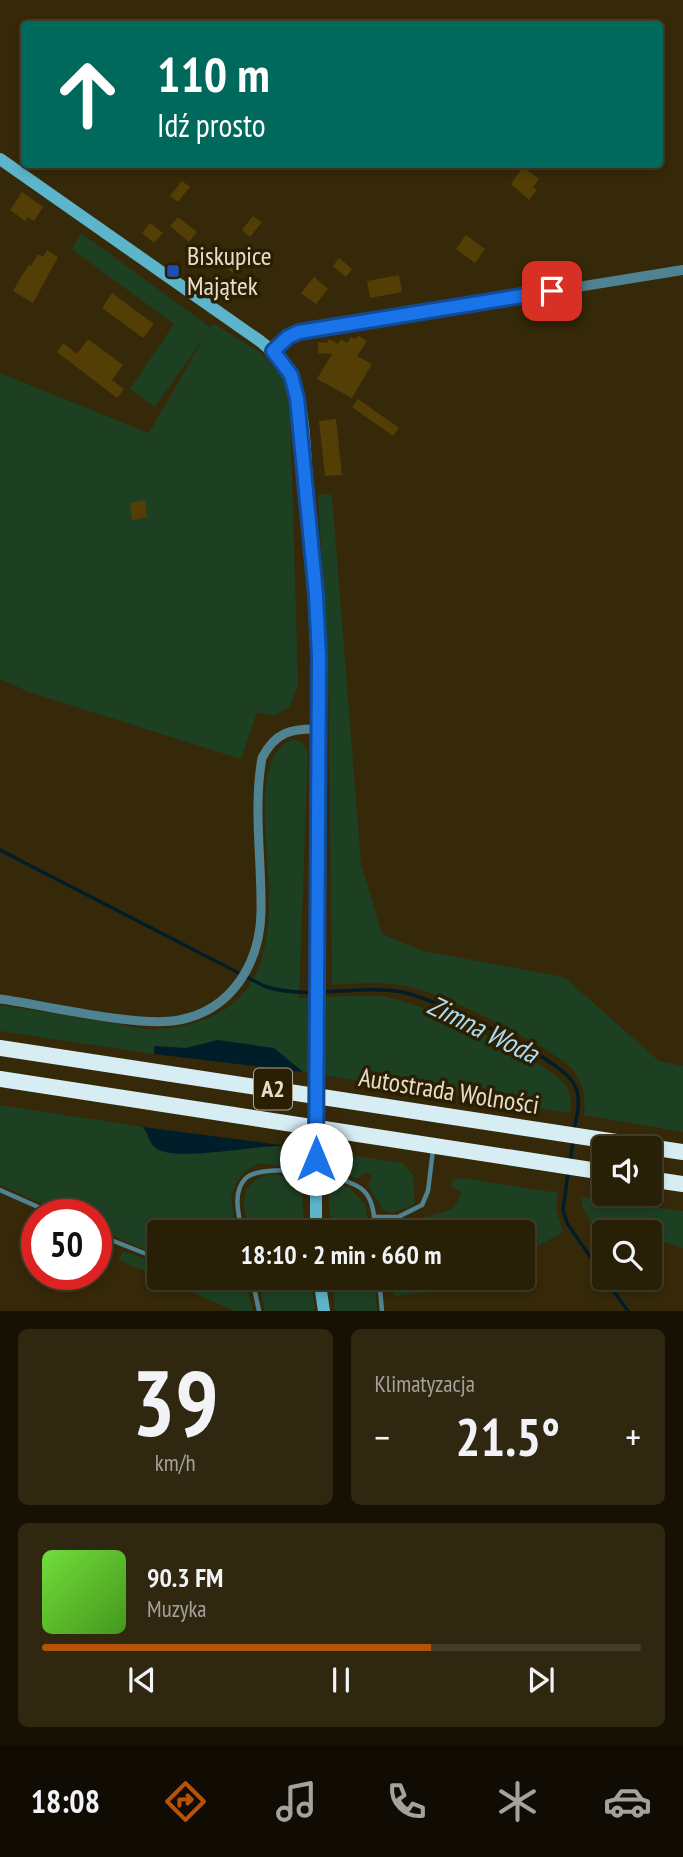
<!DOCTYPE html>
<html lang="pl">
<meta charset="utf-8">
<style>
:root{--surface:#281f07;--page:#302711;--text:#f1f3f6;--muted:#a5a29b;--line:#443d28;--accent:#b45309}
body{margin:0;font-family:"PT Sans Narrow",sans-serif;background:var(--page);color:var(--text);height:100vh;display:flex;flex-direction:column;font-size:26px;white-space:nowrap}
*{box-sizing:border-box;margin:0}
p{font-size:23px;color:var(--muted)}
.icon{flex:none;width:38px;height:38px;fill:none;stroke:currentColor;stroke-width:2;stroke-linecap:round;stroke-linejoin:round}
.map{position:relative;height:1311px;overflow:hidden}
.sheet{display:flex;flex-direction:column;gap:18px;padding:18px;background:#161104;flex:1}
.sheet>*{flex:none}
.top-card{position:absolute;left:21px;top:21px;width:642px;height:147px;border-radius:7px;box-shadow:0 4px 10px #0003,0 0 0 2px var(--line);background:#00695c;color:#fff;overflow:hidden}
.tools{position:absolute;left:592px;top:1136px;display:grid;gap:14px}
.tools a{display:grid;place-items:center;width:70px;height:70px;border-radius:7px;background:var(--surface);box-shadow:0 4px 10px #0003,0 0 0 2px var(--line);font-size:35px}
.speed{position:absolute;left:21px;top:1199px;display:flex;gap:14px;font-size:35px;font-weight:700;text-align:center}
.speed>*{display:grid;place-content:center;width:91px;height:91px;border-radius:50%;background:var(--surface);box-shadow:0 4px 10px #0003,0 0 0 2px var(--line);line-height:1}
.speed .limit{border:10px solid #d22;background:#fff;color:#111}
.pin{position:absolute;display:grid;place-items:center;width:60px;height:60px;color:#fff;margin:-30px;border-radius:14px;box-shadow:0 4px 10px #0006}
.me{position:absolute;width:77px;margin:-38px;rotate:0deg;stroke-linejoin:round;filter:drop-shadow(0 0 5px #0008)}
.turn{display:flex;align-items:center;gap:24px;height:147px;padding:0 21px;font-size:32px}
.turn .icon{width:91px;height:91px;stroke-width:2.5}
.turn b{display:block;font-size:49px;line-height:60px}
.big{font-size:52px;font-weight:800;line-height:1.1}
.sheet .widget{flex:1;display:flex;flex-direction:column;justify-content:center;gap:10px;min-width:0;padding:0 24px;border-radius:10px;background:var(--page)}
.sheet .dial{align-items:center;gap:0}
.dial b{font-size:91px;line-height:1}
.song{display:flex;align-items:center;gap:21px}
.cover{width:84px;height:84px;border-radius:10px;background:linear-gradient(135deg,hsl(100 70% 55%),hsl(100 70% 35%))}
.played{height:7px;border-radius:4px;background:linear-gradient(90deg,var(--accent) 65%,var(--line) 65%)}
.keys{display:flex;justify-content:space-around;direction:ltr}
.heat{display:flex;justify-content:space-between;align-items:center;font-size:38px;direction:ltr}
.sheet .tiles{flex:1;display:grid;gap:18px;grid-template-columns:1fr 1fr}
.widget:last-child{grid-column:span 2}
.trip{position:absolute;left:147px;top:1220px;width:388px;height:70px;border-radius:7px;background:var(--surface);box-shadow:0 4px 10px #0003,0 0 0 2px var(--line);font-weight:800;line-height:70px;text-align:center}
.menu{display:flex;height:112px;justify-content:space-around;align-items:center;background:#100c03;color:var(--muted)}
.menu .icon{width:49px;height:49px}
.menu .active{color:var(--accent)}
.menu b{font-size:32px;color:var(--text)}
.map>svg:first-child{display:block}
</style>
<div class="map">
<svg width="683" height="1311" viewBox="0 0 683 1311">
<rect width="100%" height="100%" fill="#362909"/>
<g fill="#1d4023">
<path d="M 81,233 L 210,327 L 213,323 L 261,353 L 284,380 L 290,408 L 298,684 L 290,707 L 274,716 L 257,712 L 241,759 L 29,692 L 0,679 L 0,373 L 149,433 L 205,336 L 155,407 L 130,389 L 174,324 L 72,249 Z"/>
<path d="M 318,494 L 332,495 L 361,864 L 382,934 L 423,951 L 564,977 L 659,1061 L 683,1066 L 683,1132 L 584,1115 C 586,1096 583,1080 569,1066 C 548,1046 451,998 422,990 C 392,981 362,983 332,985 L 328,672 Z"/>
<path d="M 291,740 L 300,741 L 308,751 L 299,998 C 325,998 354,994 380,996 C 412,998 552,1061 567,1087 C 572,1095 571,1104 570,1113 L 303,1072 L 273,1048 L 218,1040 L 186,1048 L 155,1046 L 154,1054 L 0,1031 L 0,1005 C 37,1011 74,1017 111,1023 C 126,1025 144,1031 159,1029 C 354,1014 213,779 291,740 Z"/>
<path d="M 0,1105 L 143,1127 L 152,1145 L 160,1150 L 288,1146 L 403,1163 L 413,1175 L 415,1204 L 392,1213 L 383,1210 L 368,1186 L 372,1176 L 366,1172 L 358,1179 L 345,1174 L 259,1163 L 245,1171 L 235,1184 L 231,1198 L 236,1232 L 159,1232 L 159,1254 L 150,1252 L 96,1228 L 96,1214 L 66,1214 L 0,1185 Z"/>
<path d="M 272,1174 L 349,1187 L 365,1204 L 370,1232 L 331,1232 L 328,1189 L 301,1184 L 305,1232 L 249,1232 C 243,1202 236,1183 272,1174 Z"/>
<path d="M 463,1178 L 558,1193 L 556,1209 L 563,1232 L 523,1254 L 523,1232 L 382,1232 L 384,1226 C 396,1223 447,1213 453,1208 C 457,1204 459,1198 461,1192 L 451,1186 L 453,1180 Z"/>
<path d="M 582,1197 L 683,1211 L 683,1248 L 649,1237 L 649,1232 C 630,1232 614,1224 594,1226 L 582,1206 Z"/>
<path d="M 124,1252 L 159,1262 L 159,1278 L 245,1278 L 253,1311 L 235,1311 L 117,1259 Z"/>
<path d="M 258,1278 L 311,1278 L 315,1311 L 265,1311 Z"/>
<path d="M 333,1278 L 374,1278 L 377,1311 L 335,1311 Z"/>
<path d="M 390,1278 L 487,1278 L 472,1287 L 394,1296 Z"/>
</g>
<g fill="#001d2a">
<path d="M 218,1040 L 274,1048 L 303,1072 L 154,1054 L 154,1046 L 186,1048 Z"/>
<path d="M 143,1127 L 288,1146 C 258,1144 179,1162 157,1149 C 148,1143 149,1133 143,1127 Z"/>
</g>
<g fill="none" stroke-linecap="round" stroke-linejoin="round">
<g stroke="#001d2a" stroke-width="3.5">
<path d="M 0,850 L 264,986 C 308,1001 357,984 402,992 C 434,998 559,1057 574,1084 C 582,1098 577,1115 574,1130"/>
<path d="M 570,1162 L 573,1141"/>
<path d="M 568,1173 L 563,1210 L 567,1223 L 604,1277"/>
<path d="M 604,1278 L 628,1311"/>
</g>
</g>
<g fill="#533e06">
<path d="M 523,167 L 539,179 L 533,187 L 537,190 L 529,200 L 511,184 Z"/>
<path d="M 182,181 L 190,187 L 178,202 L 170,196 Z"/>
<path d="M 22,192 L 43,207 L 34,221 L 28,217 L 25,221 L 10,210 Z"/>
<path d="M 253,216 L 262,222 L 250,237 L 242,230 Z"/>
<path d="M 178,217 L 197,232 L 189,242 L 170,226 Z"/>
<path d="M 150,223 L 163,233 L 154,243 L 142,233 Z"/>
<path d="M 466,235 L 485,249 L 475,263 L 456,249 Z"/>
<path d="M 232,248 L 239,253 L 235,257 L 242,262 L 233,273 L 220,263 Z"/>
<path d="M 47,250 L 58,257 L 33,303 L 13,291 L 29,264 L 31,266 L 38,254 L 43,257 Z"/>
<path d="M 339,258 L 352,269 L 346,277 L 333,266 Z"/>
<path d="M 399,275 L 402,292 L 370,298 L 367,281 Z"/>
<path d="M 314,277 L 328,289 L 316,304 L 301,293 Z"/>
<path d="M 112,293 L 154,324 L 143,338 L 102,308 Z"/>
<path d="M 359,336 L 367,341 L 357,356 L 372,364 L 352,398 L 317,379 L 332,354 L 318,353 L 318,342 L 327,343 L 329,339 L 338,344 L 341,339 L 347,343 L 351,337 L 354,339 Z"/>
<path d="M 88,339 L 123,365 L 112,380 L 124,389 L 117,398 L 57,352 L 63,343 L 77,354 Z"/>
<path d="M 358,399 L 399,428 L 393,436 L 352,407 Z"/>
<path d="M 336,419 L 342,475 L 325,476 L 319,421 Z"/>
<path d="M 145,500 L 147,517 L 132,520 L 130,503 Z"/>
</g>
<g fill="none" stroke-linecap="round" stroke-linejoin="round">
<g stroke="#4f8391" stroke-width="4.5">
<path d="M 0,1190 L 54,1214"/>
<path d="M 374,1217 L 398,1217 L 422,1205 L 428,1191 L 433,1150"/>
<path d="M 242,1232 C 239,1216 232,1193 245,1179 C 262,1161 347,1174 364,1191 C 374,1201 374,1218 376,1232"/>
<path d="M 96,1234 L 159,1259"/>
<path d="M 252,1278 L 259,1311"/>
<path d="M 379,1278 L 382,1311"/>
</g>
<path stroke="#4f8391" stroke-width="9" d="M 0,999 C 45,1005 138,1028 179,1020 C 232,1010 260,963 261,912 C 262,862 253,807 262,758 C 275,732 292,728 319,729"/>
<path stroke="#4f8391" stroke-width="10" d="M 273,351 L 288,337 L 299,332 L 683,270"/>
<g stroke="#5db5cc" stroke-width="12">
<path d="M 0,159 L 260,341 C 272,351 286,361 292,376 C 307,416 305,466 308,508 C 322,663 318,819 317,975"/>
<path d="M 316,1186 L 316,1232"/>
<path d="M 319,1278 L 324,1311"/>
</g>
<g stroke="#d6edf4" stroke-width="16">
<path d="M 0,1048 L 683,1152"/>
<path d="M 0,1079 L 604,1172"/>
<path d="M 649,1179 L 683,1184"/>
</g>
<path stroke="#5db5cc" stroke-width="12" d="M 316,1186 L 317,975"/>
</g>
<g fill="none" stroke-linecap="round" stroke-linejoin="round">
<g stroke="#114b97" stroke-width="18">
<path id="route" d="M 316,1159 L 319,656 L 316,595 L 297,398 L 291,375 L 273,351 L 288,337 L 299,332 L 552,291"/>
</g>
<use href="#route" stroke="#1a73e8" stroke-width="12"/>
</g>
<rect fill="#1a4fb4" stroke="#2c1f01" stroke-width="2.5" x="166" y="264" width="14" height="14" rx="3.5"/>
<g text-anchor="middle" stroke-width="7" stroke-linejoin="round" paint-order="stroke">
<rect fill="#2c1f01" stroke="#aea590" stroke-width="2" x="254" y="1068.5" width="38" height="41" rx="5"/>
<g font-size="24" font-weight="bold" fill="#e6decd">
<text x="273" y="1097">A2</text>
</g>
<g font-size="26" fill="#e6decd" stroke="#2c1f01" text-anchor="start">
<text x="187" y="265">Biskupice<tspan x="187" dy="30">Majątek</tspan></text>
</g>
<g font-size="26" fill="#e6decd" stroke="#2c1f01">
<text transform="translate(449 1091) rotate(9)" y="9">Autostrada Wolności</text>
</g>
<g font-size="28" font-style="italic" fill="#abdef6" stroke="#2c1f01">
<text transform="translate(483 1029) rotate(26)" y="10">Zimna Woda</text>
</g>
</g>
</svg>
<div class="tools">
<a><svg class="icon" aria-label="sound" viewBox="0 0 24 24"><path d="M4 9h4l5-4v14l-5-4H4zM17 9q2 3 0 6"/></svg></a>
<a><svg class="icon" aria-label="search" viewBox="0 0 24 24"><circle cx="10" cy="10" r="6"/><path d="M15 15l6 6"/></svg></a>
</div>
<div class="speed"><div class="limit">50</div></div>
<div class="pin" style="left:552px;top:291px;background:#d93025"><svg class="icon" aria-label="arrive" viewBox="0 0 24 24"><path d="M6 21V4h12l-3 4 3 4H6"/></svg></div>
<svg class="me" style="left:316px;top:1159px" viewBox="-20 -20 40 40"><circle r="19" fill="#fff"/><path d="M0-13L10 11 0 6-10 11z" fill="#1a73e8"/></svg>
<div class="trip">18:10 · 2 min · 660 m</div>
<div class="top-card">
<div class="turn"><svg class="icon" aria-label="ahead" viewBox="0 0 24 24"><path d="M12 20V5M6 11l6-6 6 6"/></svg><div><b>110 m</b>Idź prosto</div></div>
</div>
</div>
<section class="sheet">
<div class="tiles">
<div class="widget dial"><b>39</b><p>km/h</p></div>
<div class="widget"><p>Klimatyzacja</p>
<div class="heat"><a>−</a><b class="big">21.5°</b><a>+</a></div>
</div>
<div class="widget">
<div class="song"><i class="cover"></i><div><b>90.3 FM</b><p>Muzyka</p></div></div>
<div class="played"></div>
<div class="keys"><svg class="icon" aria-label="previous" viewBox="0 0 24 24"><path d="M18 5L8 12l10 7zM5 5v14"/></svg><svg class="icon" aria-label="pause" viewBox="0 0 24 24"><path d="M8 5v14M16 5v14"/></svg><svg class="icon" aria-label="next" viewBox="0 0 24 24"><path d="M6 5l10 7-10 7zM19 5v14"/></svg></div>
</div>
</div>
</section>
<nav class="menu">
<b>18:08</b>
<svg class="icon active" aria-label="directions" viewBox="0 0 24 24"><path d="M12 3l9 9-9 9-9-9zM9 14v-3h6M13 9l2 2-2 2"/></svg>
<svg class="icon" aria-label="music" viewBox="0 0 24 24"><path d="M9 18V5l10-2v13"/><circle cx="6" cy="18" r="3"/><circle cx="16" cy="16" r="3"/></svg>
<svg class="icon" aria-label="phone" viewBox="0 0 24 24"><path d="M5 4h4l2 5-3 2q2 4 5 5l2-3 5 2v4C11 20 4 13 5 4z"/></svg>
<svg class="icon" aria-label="climate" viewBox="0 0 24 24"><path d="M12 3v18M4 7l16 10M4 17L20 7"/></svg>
<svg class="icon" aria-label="car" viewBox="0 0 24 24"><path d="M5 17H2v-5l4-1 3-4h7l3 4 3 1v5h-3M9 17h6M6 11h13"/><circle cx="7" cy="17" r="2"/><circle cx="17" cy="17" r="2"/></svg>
</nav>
